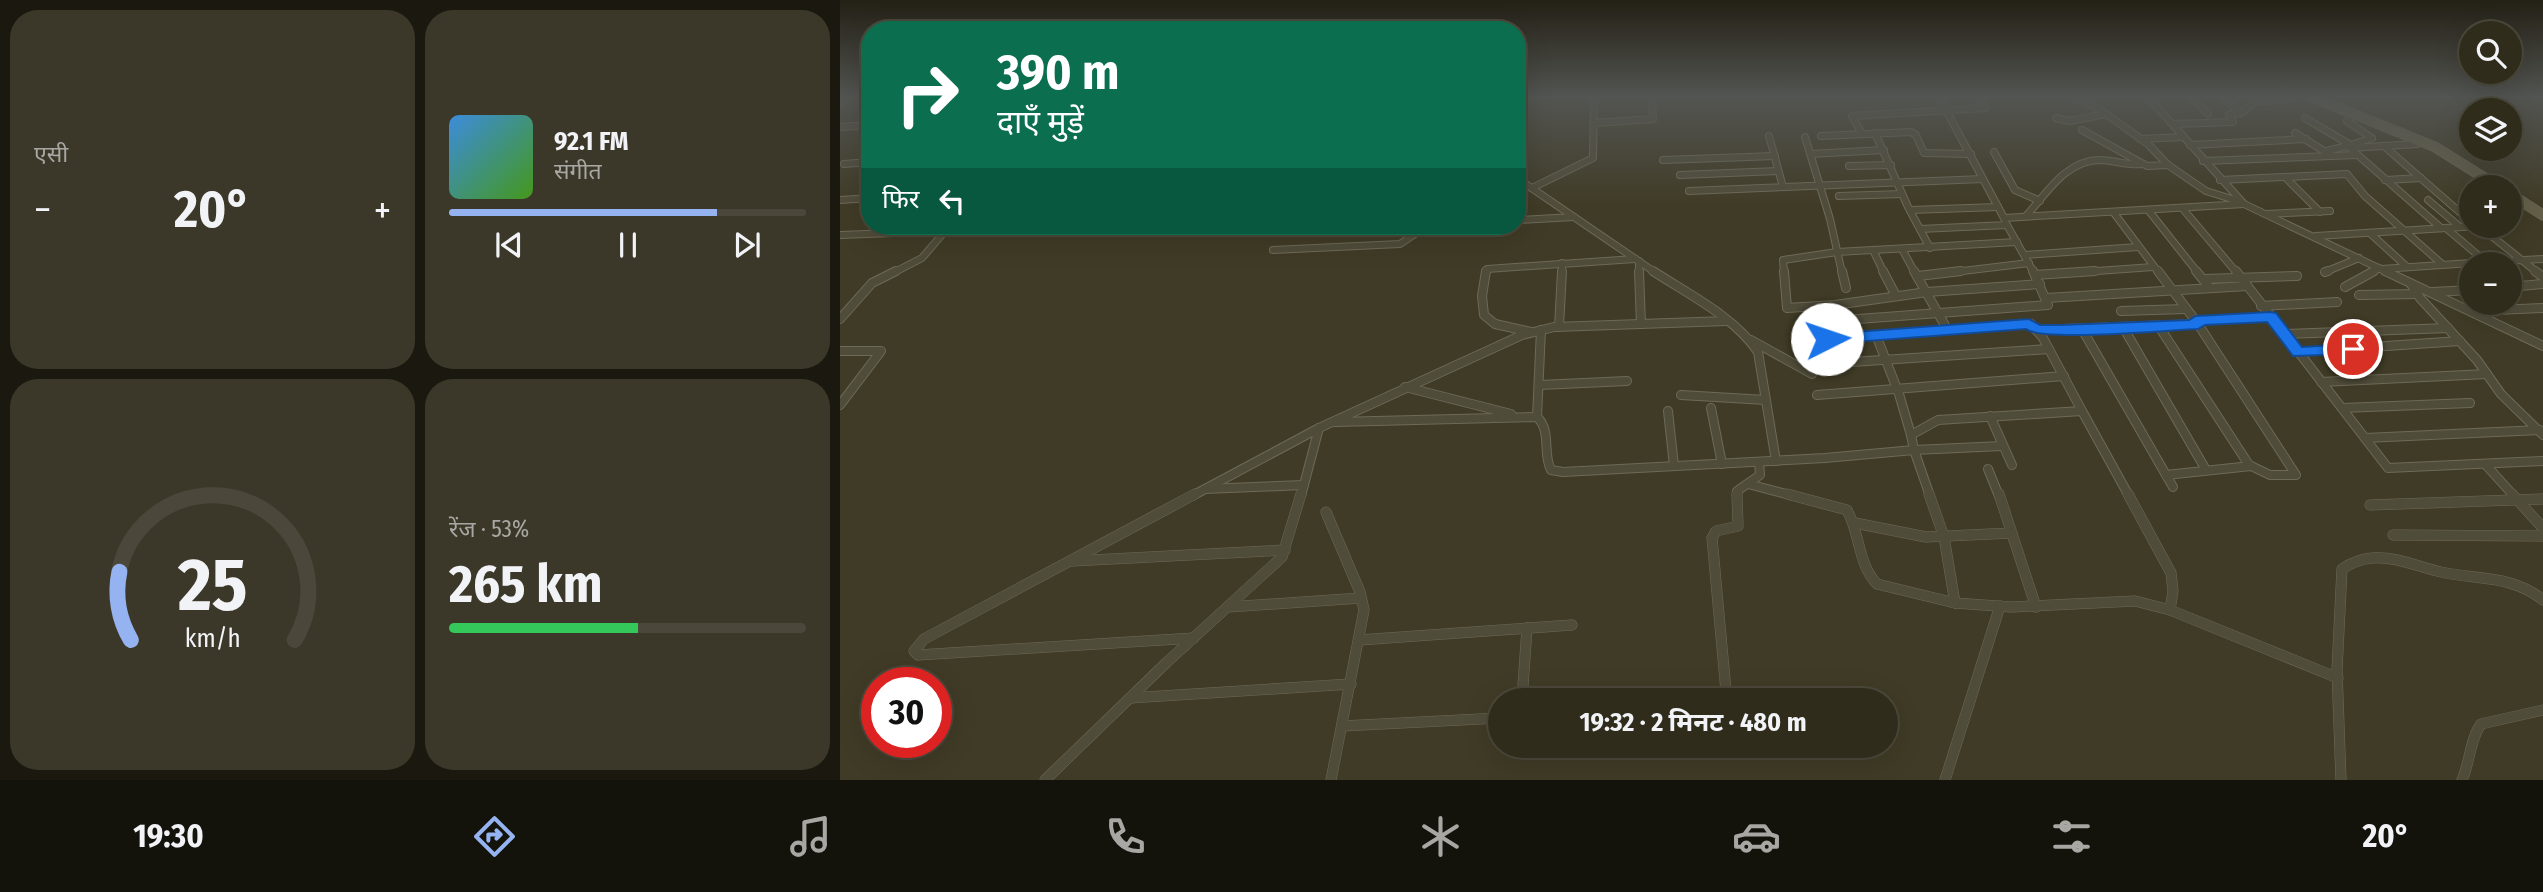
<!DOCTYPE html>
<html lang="hi">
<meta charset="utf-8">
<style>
:root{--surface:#302c1c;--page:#3c3829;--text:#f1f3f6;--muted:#a8a7a3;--line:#4b483b;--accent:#95b2f1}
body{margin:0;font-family:"Fira Sans Condensed","Noto Sans Devanagari",sans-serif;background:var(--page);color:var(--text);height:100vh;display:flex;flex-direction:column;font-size:26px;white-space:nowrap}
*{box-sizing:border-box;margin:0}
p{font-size:23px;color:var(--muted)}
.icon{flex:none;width:38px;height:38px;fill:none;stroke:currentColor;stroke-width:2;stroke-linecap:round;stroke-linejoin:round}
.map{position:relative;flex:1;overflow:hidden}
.sheet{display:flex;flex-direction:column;gap:10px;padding:10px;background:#1a180f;width:840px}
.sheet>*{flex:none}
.hud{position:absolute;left:21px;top:21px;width:665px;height:214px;border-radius:28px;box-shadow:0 7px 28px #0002,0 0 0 2px var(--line);background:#0b6e4f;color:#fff;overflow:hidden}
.controls{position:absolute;left:1619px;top:21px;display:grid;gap:14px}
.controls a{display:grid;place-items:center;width:63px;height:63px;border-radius:50%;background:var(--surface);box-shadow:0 7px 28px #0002,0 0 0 2px var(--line);font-size:35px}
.speed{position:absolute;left:21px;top:667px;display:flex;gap:14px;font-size:35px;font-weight:700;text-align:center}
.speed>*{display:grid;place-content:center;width:91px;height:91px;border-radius:50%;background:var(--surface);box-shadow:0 7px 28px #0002,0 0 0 2px var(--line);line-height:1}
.speed .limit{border:10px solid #d22;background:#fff;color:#111}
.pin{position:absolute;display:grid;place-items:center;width:60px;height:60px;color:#fff;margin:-30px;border:4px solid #fff;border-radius:50%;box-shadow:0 2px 7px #0007}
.me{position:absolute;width:77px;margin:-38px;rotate:86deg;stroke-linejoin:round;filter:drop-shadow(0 0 5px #0008)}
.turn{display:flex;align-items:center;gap:24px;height:147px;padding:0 21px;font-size:32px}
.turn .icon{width:91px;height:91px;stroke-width:2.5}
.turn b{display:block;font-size:49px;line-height:60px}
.then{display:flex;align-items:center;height:66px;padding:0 21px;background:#0003;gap:14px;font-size:26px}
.big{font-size:52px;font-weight:700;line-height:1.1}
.sheet .card{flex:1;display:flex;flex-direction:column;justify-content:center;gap:10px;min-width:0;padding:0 24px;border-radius:28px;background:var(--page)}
.sheet .dial{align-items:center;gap:0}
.dial svg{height:182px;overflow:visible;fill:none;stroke:var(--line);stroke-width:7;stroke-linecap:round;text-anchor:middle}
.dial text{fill:var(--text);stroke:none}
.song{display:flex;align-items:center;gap:21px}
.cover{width:84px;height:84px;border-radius:10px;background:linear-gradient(135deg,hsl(210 70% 55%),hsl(100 70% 35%))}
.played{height:7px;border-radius:4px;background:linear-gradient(90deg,var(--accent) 75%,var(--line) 75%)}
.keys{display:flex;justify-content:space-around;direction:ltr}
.heat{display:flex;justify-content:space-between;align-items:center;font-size:38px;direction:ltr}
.charge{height:10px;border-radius:5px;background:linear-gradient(90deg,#34c759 53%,var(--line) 0)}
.sheet .tiles{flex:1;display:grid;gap:10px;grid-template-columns:repeat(2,1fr)}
.trip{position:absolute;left:648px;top:688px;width:410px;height:70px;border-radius:35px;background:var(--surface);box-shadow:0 7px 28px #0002,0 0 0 2px var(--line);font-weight:700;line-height:70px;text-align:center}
.tabs{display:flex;height:112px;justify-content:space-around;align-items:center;background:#13120b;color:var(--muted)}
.tabs .icon{width:49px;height:49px}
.tabs .current{color:var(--accent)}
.tabs b{font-size:32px;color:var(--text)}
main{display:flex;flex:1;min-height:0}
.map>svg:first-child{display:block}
</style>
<main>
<section class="sheet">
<div class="tiles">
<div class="card"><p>एसी</p>
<div class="heat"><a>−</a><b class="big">20°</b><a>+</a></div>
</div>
<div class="card">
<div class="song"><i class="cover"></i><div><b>92.1 FM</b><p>संगीत</p></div></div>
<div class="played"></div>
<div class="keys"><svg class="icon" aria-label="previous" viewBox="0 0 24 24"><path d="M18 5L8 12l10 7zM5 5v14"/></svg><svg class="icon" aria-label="pause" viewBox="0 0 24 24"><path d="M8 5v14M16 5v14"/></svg><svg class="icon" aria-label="next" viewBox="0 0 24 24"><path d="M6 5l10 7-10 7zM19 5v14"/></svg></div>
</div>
<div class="card dial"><svg viewBox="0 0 100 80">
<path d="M14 69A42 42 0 1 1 86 69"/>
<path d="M14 69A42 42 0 0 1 9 39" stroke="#95b2f1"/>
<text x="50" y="56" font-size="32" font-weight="700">25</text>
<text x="50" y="72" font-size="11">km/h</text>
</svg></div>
<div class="card"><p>रेंज · 53%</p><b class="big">265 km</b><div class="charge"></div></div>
</div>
</section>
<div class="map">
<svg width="1703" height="780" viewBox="0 0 1703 780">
<rect width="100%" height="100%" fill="#403b26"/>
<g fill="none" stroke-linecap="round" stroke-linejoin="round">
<g stroke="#6d6a58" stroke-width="8">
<g id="minor-far2">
<path d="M 1099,97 L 1164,218 L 1404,204"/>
<path d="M 1234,97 L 1259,109 L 1308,144 L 1328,165 L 1366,191 L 1398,201"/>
<path d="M 1308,97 L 1404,204 L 1549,273"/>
<path d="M 1351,97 L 1368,114"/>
<path d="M 1382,97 L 1401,113"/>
<path d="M 0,104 L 8,97"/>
<path d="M 1216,118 L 1229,121 L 1266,114"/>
<path d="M 1465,118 L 1509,144"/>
<path d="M 754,123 L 813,119 L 812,97"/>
<path d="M 1333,124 L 1393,122 L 1389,114 L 1401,113 L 1415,102 L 1457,97"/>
<path d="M 0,127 L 30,125"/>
<path d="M 1242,130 L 1307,166 L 1328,165"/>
<path d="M 1035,133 L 1068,207 L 1090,248"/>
<path d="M 1455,133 L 1492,156"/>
<path d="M 1022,134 L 1012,116 L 1145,108 L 1140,97"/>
<path d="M 929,136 L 943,187"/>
<path d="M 981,136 L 1071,132 L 1076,135 L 1084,153 L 1131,154"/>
<path d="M 965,137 L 990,219 L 1002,273"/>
<path d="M 1300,139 L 1343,137"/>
<path d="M 1577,144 L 1510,148 L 1601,228"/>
<path d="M 1350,145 L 1466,139"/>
<path d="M 1508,146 L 1532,138 L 1507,121 L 1513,117"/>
<path d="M 1544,146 L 1631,222"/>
<path d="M 1487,151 L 1507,146"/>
<path d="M 1154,152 L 1175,190 L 1200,201"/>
<path d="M 970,154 L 1044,150"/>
<path d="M 823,160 L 935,156"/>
<path d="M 1363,161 L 1517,155"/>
<path d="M 4,164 L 30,162"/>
<path d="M 1009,166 L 1051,165"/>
<path d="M 840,175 L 938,171"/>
<path d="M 1445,177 L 1480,212"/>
<path d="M 677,178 L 816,273"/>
<path d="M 1380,180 L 1507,174 L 1525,196 L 1602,264"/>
<path d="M 1545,180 L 1581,178"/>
<path d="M 692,188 L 753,158 L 754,99"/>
<path d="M 849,191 L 1143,179"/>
<path d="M 999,196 L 1062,194"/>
<path d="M 0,200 L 30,198"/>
<path d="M 1588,200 L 1620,227"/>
<path d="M 1343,209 L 1397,273"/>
<path d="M 1070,210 L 1158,207"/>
<path d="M 1309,211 L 1358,273"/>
<path d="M 1274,213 L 1319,273"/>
<path d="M 1426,214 L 1490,211"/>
<path d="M 1186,216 C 1207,193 1225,161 1259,160 C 1274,160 1288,166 1303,164"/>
<path d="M 677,220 L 734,217"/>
<path d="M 1167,225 L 1194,273"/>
<path d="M 1639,226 L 1698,273"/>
<path d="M 1606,228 L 1646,262 L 1703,259"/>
<path d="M 1080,229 L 1167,225 L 1165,221"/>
<path d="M 1531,234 L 1567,267"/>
<path d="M 0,235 L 80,232 L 108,228"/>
<path d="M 1476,236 L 1639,226"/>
<path d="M 1062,249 L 1075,273"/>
<path d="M 433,250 L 560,244 L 587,226"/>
<path d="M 1033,250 L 1044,273"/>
<path d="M 1185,255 L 1298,247"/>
<path d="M 799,261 L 799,273"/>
<path d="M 1542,269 L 1646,262"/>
<path d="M 1485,272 L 1519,258"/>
<path d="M 53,273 L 82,258 L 106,230 L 223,226"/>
<path d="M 646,273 L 647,269 L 795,259"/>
<path d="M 722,273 L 722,263"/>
<path d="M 944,273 L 943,260 L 997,252 L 1177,242"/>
<path d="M 1106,273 L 1189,263"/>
<path d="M 1229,273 L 1313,267"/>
<path d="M 1531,273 L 1539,268"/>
</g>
</g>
<g stroke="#6d6a58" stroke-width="10">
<g id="minor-far1">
<path d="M 646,271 L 642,296 L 644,315 L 655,324 L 691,332"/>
<path d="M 799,271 L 801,324"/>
<path d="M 813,271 C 848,294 895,317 918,352 L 936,461"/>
<path d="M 944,271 L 947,308 L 995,305 L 1087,292 L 1200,284"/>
<path d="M 1002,271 L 1006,288"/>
<path d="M 1043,271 L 1056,296"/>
<path d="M 1074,271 L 1107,329"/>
<path d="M 1318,271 L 1358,324 L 1456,475 L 1430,475 L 1409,465 L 1318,325"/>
<path d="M 1356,271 L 1370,288"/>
<path d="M 1396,271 L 1548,468 L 1703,461"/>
<path d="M 1545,271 L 1703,346"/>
<path d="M 1695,271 L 1703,277"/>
<path d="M 1485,272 L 1488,271"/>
<path d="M 1195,275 L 1255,271"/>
<path d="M 1078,276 L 1121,271"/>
<path d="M 1364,279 L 1457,276"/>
<path d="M 1571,284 L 1580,298 L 1637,360 L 1661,394 L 1703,435"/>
<path d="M 1505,287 L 1534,271"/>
<path d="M 1670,287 L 1703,284"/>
<path d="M 1593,292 L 1631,290"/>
<path d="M 1519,295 L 1578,294"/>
<path d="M 1206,298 L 1407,286"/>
<path d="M 1421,306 L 1497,302"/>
<path d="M 1281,311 L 1345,309"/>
<path d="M 1634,311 L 1703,308"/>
<path d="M 0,319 L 32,283 L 56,271"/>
<path d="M 1356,321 L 1431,317"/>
<path d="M 964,323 L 1208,305 L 1193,271"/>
<path d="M 1191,324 L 1203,338 L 1242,411 L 1098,420 L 1071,435 L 1059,394 L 1036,335 Z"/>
<path d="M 719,327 L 722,271"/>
<path d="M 1283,327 L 1366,470"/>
<path d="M 1242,329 L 1333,487"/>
<path d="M 1196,330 L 1358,324"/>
<path d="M 1444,334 L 1608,328"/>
<path d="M 911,340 L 972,374"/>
<path d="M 962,341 L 1036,335"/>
<path d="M 0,351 L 41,351 L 0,405"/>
<path d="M 1458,352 L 1620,341"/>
<path d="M 966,365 L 1209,349"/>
<path d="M 1481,382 L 1647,374"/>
<path d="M 700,385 L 787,381"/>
<path d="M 565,387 L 671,414"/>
<path d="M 841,395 L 926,400"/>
<path d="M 977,395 L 1224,376"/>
<path d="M 871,408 L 882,464"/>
<path d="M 1502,408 L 1630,403"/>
<path d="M 828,411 L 834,466"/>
<path d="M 1242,411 L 1289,496"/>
<path d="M 1150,416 L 1172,465"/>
<path d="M 697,417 L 701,330"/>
<path d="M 495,422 L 697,417 C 712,431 702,453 711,470 L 723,472 L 985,458 L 1074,450 L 1090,496"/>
<path d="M 1071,435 L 1074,450 L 1162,446"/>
<path d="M 1525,438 L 1700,430"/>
<path d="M 1645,464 L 1674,496"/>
<path d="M 1148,469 L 1159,496"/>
<path d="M 1326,475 L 1411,466"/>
<path d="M 908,484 L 954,496"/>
<path d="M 365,489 L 464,485"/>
<path d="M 352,496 L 479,428 L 682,335 L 714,327 L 887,321"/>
<path d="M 461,496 L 479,428"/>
<path d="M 897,496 L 897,491 L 920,475 L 919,462"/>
</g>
</g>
<g stroke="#6d6a58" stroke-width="11">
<g id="minor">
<path d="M 947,494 L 1007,510 C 1020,533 1018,565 1037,584 L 1115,603 L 1171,607 L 1295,601 L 1330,610 L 1498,678"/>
<path d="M 1089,494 L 1104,537 L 1115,603"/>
<path d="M 1159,494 L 1196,607"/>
<path d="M 1288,494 L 1331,573 L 1333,591 L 1330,610"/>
<path d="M 1672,494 L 1703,528"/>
<path d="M 1530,505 L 1703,499"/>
<path d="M 486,512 L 520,592 L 524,610 L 491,780"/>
<path d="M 1015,523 L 1086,537 L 1172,533"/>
<path d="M 1553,535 L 1703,536"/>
<path d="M 232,561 L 445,550"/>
<path d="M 388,607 L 521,598"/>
<path d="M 354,638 L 78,655 L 74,651 L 84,639 L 355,494"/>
<path d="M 519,640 L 732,625"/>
<path d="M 290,698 L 511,684"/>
<path d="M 682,700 L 687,628"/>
<path d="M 833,700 L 874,698 L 886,691 L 872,538 L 876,531 L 898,526 L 897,494"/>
<path d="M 502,726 L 660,718"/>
<path d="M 205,780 L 326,663 L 442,557 L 461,494"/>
<path d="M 1105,780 L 1160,606"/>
<path d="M 1501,780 L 1497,670 L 1502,569 C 1511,563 1521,559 1532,558 C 1556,556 1578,567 1601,572 C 1638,580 1672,575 1703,600"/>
<path d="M 1622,780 C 1630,762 1630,739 1641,724 L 1703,710"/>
</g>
</g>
<g stroke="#6d6a58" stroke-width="11">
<g id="secondary">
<path d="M 1472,97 L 1595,147 L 1659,187"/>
<path d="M 1670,194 L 1703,215"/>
</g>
</g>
<use href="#minor-far2" stroke="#504c3a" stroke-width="6"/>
<use href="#minor-far1" stroke="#504c3a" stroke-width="8"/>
<use href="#minor" stroke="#504c3a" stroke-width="10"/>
<use href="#secondary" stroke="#635f48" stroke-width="10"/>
</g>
<linearGradient id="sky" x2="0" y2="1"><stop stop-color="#232015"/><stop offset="0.47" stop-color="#535552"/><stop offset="1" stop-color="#535552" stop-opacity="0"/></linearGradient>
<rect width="1703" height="206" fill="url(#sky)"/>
<path fill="#1a73e8" stroke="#114b97" stroke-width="2" d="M 1430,312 L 1436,313 L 1462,347 L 1513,344 L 1521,349 L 1513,354 L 1453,356 L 1427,322 L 1365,325 L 1358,329 C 1329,330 1202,342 1186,329 L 987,344 L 979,339 L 987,334 L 1189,319 L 1200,325 L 1220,325 L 1349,320 L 1356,316 Z"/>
</svg>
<div class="controls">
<a><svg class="icon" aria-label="search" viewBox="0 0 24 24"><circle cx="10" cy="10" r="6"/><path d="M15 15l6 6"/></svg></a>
<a><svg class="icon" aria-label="layers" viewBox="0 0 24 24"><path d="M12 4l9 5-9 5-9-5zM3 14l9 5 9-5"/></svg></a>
<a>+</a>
<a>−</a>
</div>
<div class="speed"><div class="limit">30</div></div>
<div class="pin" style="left:1513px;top:349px;background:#d93025"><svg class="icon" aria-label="arrive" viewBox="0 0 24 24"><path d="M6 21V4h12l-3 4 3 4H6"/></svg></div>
<svg class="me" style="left:987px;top:339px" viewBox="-20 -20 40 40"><circle r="19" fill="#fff"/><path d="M0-13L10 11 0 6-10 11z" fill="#1a73e8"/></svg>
<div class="trip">19:32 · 2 मिनट · 480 m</div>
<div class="hud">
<div class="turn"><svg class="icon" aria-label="right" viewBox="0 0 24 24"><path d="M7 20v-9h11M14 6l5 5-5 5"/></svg><div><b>390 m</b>दाएँ मुड़ें</div></div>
<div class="then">फिर<svg class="icon" aria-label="left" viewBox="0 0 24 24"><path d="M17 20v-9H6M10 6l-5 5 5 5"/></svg></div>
</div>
</div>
</main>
<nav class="tabs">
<b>19:30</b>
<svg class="icon current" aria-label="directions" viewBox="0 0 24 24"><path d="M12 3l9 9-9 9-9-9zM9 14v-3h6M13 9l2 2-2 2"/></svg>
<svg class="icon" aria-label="music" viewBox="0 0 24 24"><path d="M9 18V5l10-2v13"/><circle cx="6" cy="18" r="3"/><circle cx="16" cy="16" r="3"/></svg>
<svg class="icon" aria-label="phone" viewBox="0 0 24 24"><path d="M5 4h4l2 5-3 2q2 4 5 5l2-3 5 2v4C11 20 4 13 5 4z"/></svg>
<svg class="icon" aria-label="climate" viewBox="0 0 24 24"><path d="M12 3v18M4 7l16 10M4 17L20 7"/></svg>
<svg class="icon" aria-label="car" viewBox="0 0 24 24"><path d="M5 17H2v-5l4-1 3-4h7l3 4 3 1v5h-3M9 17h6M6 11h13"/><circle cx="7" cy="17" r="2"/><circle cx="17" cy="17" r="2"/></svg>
<svg class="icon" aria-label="filters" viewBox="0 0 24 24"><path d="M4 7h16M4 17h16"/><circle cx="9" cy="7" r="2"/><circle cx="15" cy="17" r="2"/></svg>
<b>20°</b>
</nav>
